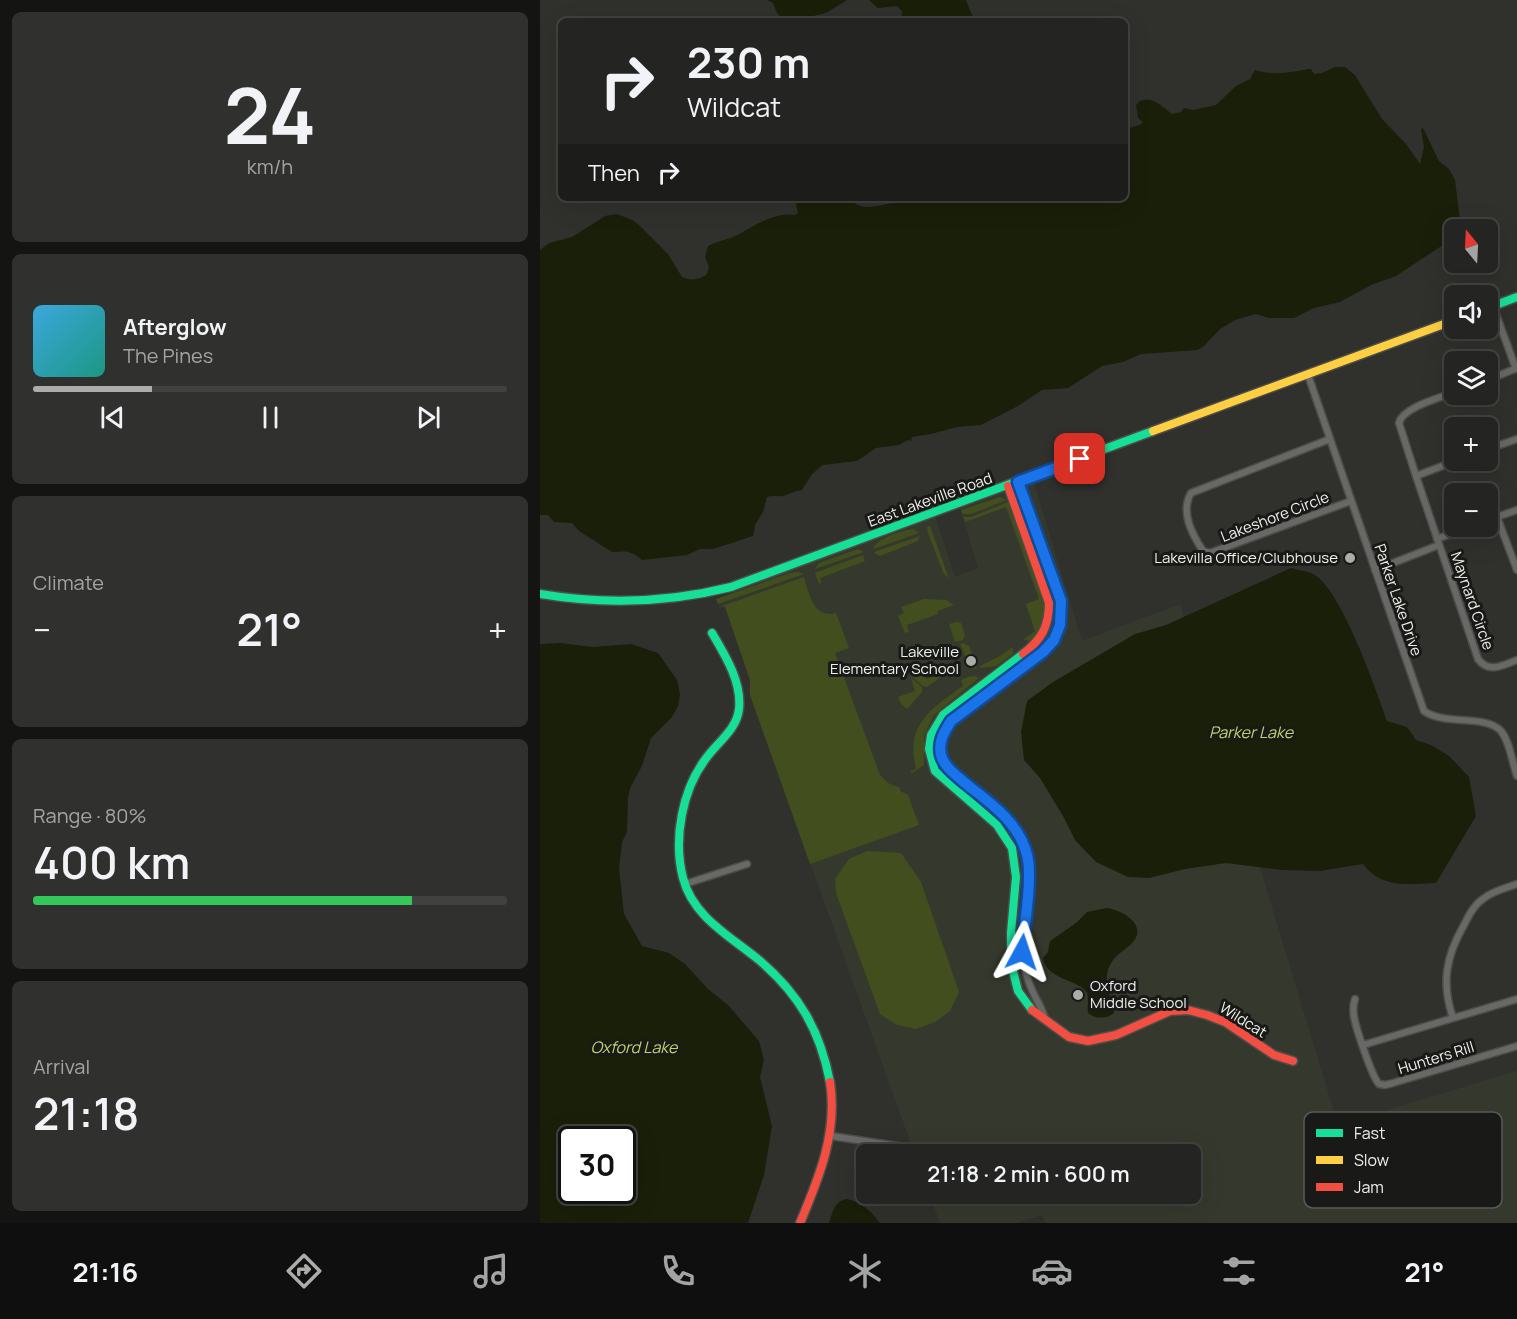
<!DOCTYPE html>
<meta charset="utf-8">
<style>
:root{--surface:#242522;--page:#30312f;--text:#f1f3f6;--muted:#a3a5a5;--line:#414240;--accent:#acada8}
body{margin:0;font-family:Manrope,sans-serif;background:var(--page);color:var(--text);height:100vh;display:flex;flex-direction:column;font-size:22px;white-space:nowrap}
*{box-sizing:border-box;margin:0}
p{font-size:20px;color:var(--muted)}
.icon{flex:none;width:33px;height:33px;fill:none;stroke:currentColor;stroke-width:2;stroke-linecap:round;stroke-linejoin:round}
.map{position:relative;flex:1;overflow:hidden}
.side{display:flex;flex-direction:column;gap:12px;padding:12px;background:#141413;width:540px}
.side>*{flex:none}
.hud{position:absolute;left:18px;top:18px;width:570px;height:183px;border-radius:9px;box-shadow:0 6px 24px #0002,0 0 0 2px var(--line);background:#242522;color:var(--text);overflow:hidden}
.needle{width:39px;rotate:342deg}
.controls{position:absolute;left:904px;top:219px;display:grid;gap:12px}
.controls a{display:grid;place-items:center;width:54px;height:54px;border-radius:9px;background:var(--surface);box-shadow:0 6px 24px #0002,0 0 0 2px var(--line);font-size:30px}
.speed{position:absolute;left:18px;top:1126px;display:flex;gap:12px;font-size:30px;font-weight:700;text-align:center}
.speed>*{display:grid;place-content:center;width:78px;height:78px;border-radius:50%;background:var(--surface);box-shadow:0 6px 24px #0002,0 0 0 2px var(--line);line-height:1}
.speed .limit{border:3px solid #111;border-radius:9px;background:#fff;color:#111}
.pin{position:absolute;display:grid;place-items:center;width:51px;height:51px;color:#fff;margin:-26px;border-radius:12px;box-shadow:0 3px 9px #0006}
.me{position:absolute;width:66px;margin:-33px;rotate:5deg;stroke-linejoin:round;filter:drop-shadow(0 0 4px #0008)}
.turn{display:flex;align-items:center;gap:21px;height:126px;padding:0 30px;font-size:27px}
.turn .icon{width:78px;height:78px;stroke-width:2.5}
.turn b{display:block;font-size:42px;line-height:51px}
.then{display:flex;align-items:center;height:57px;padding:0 30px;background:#0003;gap:12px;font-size:22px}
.big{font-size:45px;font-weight:600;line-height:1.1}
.side .widget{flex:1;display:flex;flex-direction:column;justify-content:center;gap:9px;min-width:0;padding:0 21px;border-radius:9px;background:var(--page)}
.side .dial{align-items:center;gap:0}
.dial b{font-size:78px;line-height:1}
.song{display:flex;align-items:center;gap:18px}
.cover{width:72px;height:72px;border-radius:9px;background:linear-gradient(135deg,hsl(200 70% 55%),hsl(170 70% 35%))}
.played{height:6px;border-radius:3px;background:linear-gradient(90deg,var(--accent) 25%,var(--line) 25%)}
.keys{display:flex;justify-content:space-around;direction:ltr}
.heat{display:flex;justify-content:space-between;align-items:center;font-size:33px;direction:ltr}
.charge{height:9px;border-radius:4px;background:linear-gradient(90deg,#34c759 80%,var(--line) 0)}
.trip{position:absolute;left:316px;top:1144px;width:345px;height:60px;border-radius:9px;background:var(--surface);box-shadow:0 6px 24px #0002,0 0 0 2px var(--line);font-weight:600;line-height:60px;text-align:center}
.dock{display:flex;height:96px;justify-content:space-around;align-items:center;background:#0e0f0e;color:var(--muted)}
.dock .icon{width:42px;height:42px}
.dock .on{color:var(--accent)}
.dock b{font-size:27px;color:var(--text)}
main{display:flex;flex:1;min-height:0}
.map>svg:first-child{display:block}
</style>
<main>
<section class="side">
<div class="widget dial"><b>24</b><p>km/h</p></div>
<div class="widget">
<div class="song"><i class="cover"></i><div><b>Afterglow</b><p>The Pines</p></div></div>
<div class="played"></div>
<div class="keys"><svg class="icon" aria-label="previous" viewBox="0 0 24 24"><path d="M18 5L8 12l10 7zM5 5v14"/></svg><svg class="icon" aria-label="pause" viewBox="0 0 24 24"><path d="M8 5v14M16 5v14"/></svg><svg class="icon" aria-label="next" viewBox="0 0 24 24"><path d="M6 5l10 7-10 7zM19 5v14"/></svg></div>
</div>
<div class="widget"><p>Climate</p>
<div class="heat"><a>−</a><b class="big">21°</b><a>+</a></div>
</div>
<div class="widget"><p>Range · 80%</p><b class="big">400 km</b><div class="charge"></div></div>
<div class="widget"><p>Arrival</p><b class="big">21:18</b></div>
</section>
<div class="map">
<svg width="977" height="1223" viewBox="0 0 977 1223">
<rect width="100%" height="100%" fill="#30312d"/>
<path fill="#35392d" d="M 493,480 L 542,641 L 640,604 L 798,1125 L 977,1071 L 977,1223 L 505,1223 L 502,1215 L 476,1223 L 400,1223 L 389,1194 L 651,1194 L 651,1155 L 375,1155 L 210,695 L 210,680 L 185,607 L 180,609 L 176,599 L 395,516 L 415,577 L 438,568 L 420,507 Z"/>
<g fill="#424e1e">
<path d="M 460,497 L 467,500 L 431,514 L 422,514 L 421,510 Z"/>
<path d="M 479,500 L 517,606 C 518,626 512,638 497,650 L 495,650 C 504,640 512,632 514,618 C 517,598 485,525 477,502 Z"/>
<path d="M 468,502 L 506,607 L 503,627 L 490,641 L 483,640 L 495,631 L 486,604 L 499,599 L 466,507 L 425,522 L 423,517 L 431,517 Z"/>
<path d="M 390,526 L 408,576 L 408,578 L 403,572 L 388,533 L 387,527 Z"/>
<path d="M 373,529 L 379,533 L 333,549 C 338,537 362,531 373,529 Z"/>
<path d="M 380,536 L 378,541 L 340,556 L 337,555 L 334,552 Z"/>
<path d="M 318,549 L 324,552 L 275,569 L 279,563 Z"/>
<path d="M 323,555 L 325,561 L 280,578 L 281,583 L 279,584 L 275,573 Z"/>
<path d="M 259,572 L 264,574 L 178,604 L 176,599 L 250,573 Z"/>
<path d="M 264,577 C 269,593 273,619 296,613 L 309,648 L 295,653 L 340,775 L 348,783 L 360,788 L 360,791 L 368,795 L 379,825 L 270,864 L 210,695 L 210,680 L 185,607 L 182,606 Z"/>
<path d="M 384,599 L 406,600 L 414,605 L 398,611 L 398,614 L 367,625 L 369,632 L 365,633 L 358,616 L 364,613 L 361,607 Z"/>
<path d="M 417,622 L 421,623 L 425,635 L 423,640 L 415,642 L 409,624 Z"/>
<path d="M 424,643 L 429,646 L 437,669 L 430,668 L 420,644 Z"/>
<path d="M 473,647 L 473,654 L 456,666 L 440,668 L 440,666 L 460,656 Z"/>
<path d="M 413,668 L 387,687 L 383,686 L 370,675 L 382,670 L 386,679 Z"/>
<path d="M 428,677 L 435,676 L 439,678 L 394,715 L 384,736 L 384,765 L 372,773 L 370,771 L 376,769 C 365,724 391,709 423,686 L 421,680 Z"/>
<path d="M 371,678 L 382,687 L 382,692 L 367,709 L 361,704 L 358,697 L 375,691 Z"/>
<path d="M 327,851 L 361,853 L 381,882 L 419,992 L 410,1011 L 395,1022 L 376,1029 L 357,1025 L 340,1014 L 296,893 L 295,879 L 309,859 Z"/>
</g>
<g fill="#191f09" fill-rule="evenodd">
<path d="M 227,0 L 307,0 L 286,13 L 252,21 C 239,20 237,13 233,3 Z"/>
<path d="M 329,0 L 426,0 L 432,15 L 438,21 L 361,21 L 362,11 L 357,6 L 338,8 Z"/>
<path d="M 795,67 L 805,67 L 815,75 L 842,119 L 866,144 L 880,164 L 884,147 L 881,129 L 883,128 L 899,161 L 909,169 L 915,180 L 921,229 L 915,230 L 915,236 L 909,241 L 856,276 L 831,285 L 800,302 L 774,308 L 754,318 L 729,318 L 716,314 L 695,320 L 680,329 L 663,347 L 657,350 L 601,354 L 583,362 L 562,366 L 528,388 L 502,390 L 478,406 L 441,425 L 417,427 L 391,434 L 372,437 L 371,441 L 368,440 L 359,445 L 336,448 L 317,461 L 283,465 L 272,474 L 262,490 C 254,491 250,494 243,496 C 237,497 233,495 227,497 L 223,512 L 215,525 L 213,536 L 173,549 L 160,549 L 147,555 L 102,560 C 90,550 87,551 72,552 L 39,531 L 32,523 L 14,522 L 8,515 L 0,515 L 0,250 L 9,243 L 32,237 L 65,216 L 77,214 L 92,220 L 99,225 L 128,254 L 142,277 C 150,281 161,280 167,274 L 169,267 L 165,257 L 168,246 C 179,240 193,239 203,232 C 218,223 238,212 255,215 L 258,213 L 256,205 L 260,198 L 309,198 C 323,214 338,204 356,203 L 358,198 L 585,198 L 585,129 L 600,125 L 603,122 L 598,118 L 596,105 L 600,101 C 614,96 621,106 632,114 L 641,112 L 644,108 L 653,110 L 676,105 L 696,86 L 710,79 L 715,70 C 728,74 741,74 757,71 C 762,71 765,69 771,69 L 774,74 L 782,73 Z"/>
<path d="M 751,568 C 757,570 767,571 773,574 C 801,588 836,690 847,721 L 867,727 L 876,740 L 891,745 L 909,756 L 929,777 L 936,816 L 896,883 C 867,884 842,889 823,864 L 780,871 L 742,870 L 686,863 L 645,869 L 609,878 L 588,877 L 556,862 L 535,840 L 523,816 L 500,778 L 484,760 L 481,732 L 487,701 L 513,682 L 595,634 L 626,625 Z"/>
<path d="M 20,643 L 53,647 L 91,644 L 118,653 L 137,680 L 140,694 L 138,706 L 132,717 L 111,738 L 102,766 L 91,786 L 88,797 L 87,832 L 82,842 L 79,868 L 84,914 L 102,946 L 129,953 L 145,964 L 168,989 L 188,1005 L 219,1041 L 224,1060 L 220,1077 L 232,1126 L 224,1175 L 208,1223 L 0,1223 L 0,644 ZM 32,1140 L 82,1140 L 82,1191 L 32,1191 Z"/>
<path d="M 567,908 C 581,910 608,924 593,942 C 583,953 570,956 567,975 C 565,988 573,1000 574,1013 C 567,1019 555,1019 548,1013 C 547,1007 549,999 547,993 C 541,980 506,980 503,958 L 508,952 L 510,941 L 536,923 L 547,912 Z"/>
<path d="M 307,1199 C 321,1202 332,1212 340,1223 L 289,1223 C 293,1212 294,1201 307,1199 Z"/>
</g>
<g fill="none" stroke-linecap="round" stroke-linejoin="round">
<g stroke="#4c4d49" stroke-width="9">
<g id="street">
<path d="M 953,306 L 976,369"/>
<path d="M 768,375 L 884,711 C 905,726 945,714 961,731 C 970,742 972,762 977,776"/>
<path d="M 948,380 L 977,368"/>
<path d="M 915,392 C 900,398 863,407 859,423 L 876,476 L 918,460"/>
<path d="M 790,439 L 651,493 C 640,512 652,534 663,551 L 670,553 L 811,501"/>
<path d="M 948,449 L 977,439"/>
<path d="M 876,476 L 938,659 C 949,674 963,665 977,660"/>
<path d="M 478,482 L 521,601 L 520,625 L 514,640 L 503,652 L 411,721 C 406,729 400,737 400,746 C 399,776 462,804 478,833 C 495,864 486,898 483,931 C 483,939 481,947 482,954 C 484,966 487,979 492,990 C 496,1000 502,1007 505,1019"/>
<path d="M 957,517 L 977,570"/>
<path d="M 948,520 L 977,510"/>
<path d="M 897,539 L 931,526"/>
<path d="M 835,570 L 899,545"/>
<path d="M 145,884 L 207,864"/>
<path d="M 815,999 C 813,1005 813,1011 814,1017 C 816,1028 832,1077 839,1084 L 845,1085 L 853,1083 L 977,1046"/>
<path d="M 913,1018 C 901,983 906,956 924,925 C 929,915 934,905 943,899 C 952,891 966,888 977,884"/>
<path d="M 823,1045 L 977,999"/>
<path d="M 291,1136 L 364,1147"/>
</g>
</g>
<g stroke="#4c4d49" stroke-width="11">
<g id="fast">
<path d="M 948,308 L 977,297"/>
<path d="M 0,594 C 65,605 127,603 191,587 L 613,431"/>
<path d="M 172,633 C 185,655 202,682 199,709 C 197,729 178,742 167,757 C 142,789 133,839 143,878 C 153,917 190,936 219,960 C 259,994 280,1030 290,1082"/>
<path d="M 483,654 L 403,715 L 391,735 L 389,749 L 395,771 L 457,825 L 472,848 L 476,877 L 471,933 L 471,963 L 478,991 L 492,1010"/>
</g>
</g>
<g stroke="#4c4d49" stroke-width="11">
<path id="slow" d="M 613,431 L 915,320"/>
</g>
<g stroke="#4c4d49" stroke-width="11">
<g id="jam">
<path d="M 468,486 L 509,603 C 509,627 501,640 483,654"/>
<path d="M 492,1010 L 529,1037 L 548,1041 L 576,1035 L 630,1011 L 648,1010 L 667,1015 L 685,1022 L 734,1055 L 753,1061"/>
<path d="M 260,1223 C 279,1178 298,1132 290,1082"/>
</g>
</g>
<use href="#street" stroke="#686966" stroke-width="6"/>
<use href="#fast" stroke="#16e098" stroke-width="8"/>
<use href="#slow" stroke="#ffcf43" stroke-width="8"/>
<use href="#jam" stroke="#f24e42" stroke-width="8"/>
</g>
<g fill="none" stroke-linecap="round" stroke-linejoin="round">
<g stroke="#114b97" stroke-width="15">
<path id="route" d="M 482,952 C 484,926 493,878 487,855 C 479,822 450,803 425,783 C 416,775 404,767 401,755 C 398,742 404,732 411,721 L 503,652 L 514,640 L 520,625 L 521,601 L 478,482 L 540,459"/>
</g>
<use href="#route" stroke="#1a73e8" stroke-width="10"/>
</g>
<g fill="#acada8" stroke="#191a17" stroke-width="2">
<circle cx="810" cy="558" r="6"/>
<circle cx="431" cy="661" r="6"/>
<circle cx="538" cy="995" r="6"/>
</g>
<g text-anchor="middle" stroke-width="6" stroke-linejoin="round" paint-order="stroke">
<g font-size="15" fill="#eef0eb" stroke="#191a17">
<text transform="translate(390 500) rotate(-20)" y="5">East Lakeville Road</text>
<text transform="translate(735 517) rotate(-21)" y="5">Lakeshore Circle</text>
<text transform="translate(858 600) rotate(71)" y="5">Parker Lake Drive</text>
<text transform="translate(932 601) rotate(71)" y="5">Maynard Circle</text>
<text transform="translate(703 1020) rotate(32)" y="5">Wildcat</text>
<text transform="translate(896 1058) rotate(-17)" y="5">Hunters Rill</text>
</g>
<g font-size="15" fill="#eef0eb" stroke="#191a17" text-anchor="end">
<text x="798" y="563">Lakevilla Office/Clubhouse</text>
<text x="419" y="657">Lakeville<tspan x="419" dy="17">Elementary School</tspan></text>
<text x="550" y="991" text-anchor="start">Oxford<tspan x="550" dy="17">Middle School</tspan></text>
</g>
<g font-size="16" font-style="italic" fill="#bad56c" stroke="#191a17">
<text x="711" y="738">Parker Lake</text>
<text x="94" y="1053">Oxford Lake</text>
</g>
</g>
<rect x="764" y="1112" width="198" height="96" rx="9" fill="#191a17" stroke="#595a57" stroke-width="1.5"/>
<rect x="776" y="1129" width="27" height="8" fill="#16e098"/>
<rect x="776" y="1156" width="27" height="8" fill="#ffcf43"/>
<rect x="776" y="1183" width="27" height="8" fill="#f24e42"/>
<g font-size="16" fill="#eef0eb">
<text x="814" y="1139">Fast</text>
<text x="814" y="1166">Slow</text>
<text x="814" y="1193">Jam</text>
</g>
</svg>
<div class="controls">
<a><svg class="needle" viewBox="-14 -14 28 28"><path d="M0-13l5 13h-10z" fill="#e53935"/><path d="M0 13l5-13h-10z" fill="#a3a5a5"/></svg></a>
<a><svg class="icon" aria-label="sound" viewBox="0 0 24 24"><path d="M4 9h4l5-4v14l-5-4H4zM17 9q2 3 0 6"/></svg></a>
<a><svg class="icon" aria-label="layers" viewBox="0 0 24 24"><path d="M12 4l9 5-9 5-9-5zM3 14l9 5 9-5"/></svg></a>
<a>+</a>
<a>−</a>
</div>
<div class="speed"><div class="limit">30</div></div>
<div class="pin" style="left:540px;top:459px;background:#d93025"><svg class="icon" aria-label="arrive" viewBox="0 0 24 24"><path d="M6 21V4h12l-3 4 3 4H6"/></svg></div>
<svg class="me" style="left:482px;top:952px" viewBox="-20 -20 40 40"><path d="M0-17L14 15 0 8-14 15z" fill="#1a73e8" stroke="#fff" stroke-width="4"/></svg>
<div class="trip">21:18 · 2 min · 600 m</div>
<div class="hud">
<div class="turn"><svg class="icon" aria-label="right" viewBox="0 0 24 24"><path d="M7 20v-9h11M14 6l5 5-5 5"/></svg><div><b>230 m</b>Wildcat</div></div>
<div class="then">Then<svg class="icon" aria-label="right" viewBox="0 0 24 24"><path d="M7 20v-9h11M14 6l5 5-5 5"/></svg></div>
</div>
</div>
</main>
<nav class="dock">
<b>21:16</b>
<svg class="icon on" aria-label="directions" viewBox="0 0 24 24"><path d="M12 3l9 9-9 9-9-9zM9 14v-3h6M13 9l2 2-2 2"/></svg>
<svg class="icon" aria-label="music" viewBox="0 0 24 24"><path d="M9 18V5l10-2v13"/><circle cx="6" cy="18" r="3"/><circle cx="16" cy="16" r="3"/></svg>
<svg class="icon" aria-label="phone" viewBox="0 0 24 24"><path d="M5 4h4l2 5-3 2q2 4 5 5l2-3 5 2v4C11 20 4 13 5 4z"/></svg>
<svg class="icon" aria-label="climate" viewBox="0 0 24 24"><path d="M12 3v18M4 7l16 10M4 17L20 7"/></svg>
<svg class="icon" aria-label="car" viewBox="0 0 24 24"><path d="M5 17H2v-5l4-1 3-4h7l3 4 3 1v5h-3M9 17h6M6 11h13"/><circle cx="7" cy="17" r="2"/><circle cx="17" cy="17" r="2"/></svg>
<svg class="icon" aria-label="filters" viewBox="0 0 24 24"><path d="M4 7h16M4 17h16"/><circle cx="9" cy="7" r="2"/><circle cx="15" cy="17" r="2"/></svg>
<b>21°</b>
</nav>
